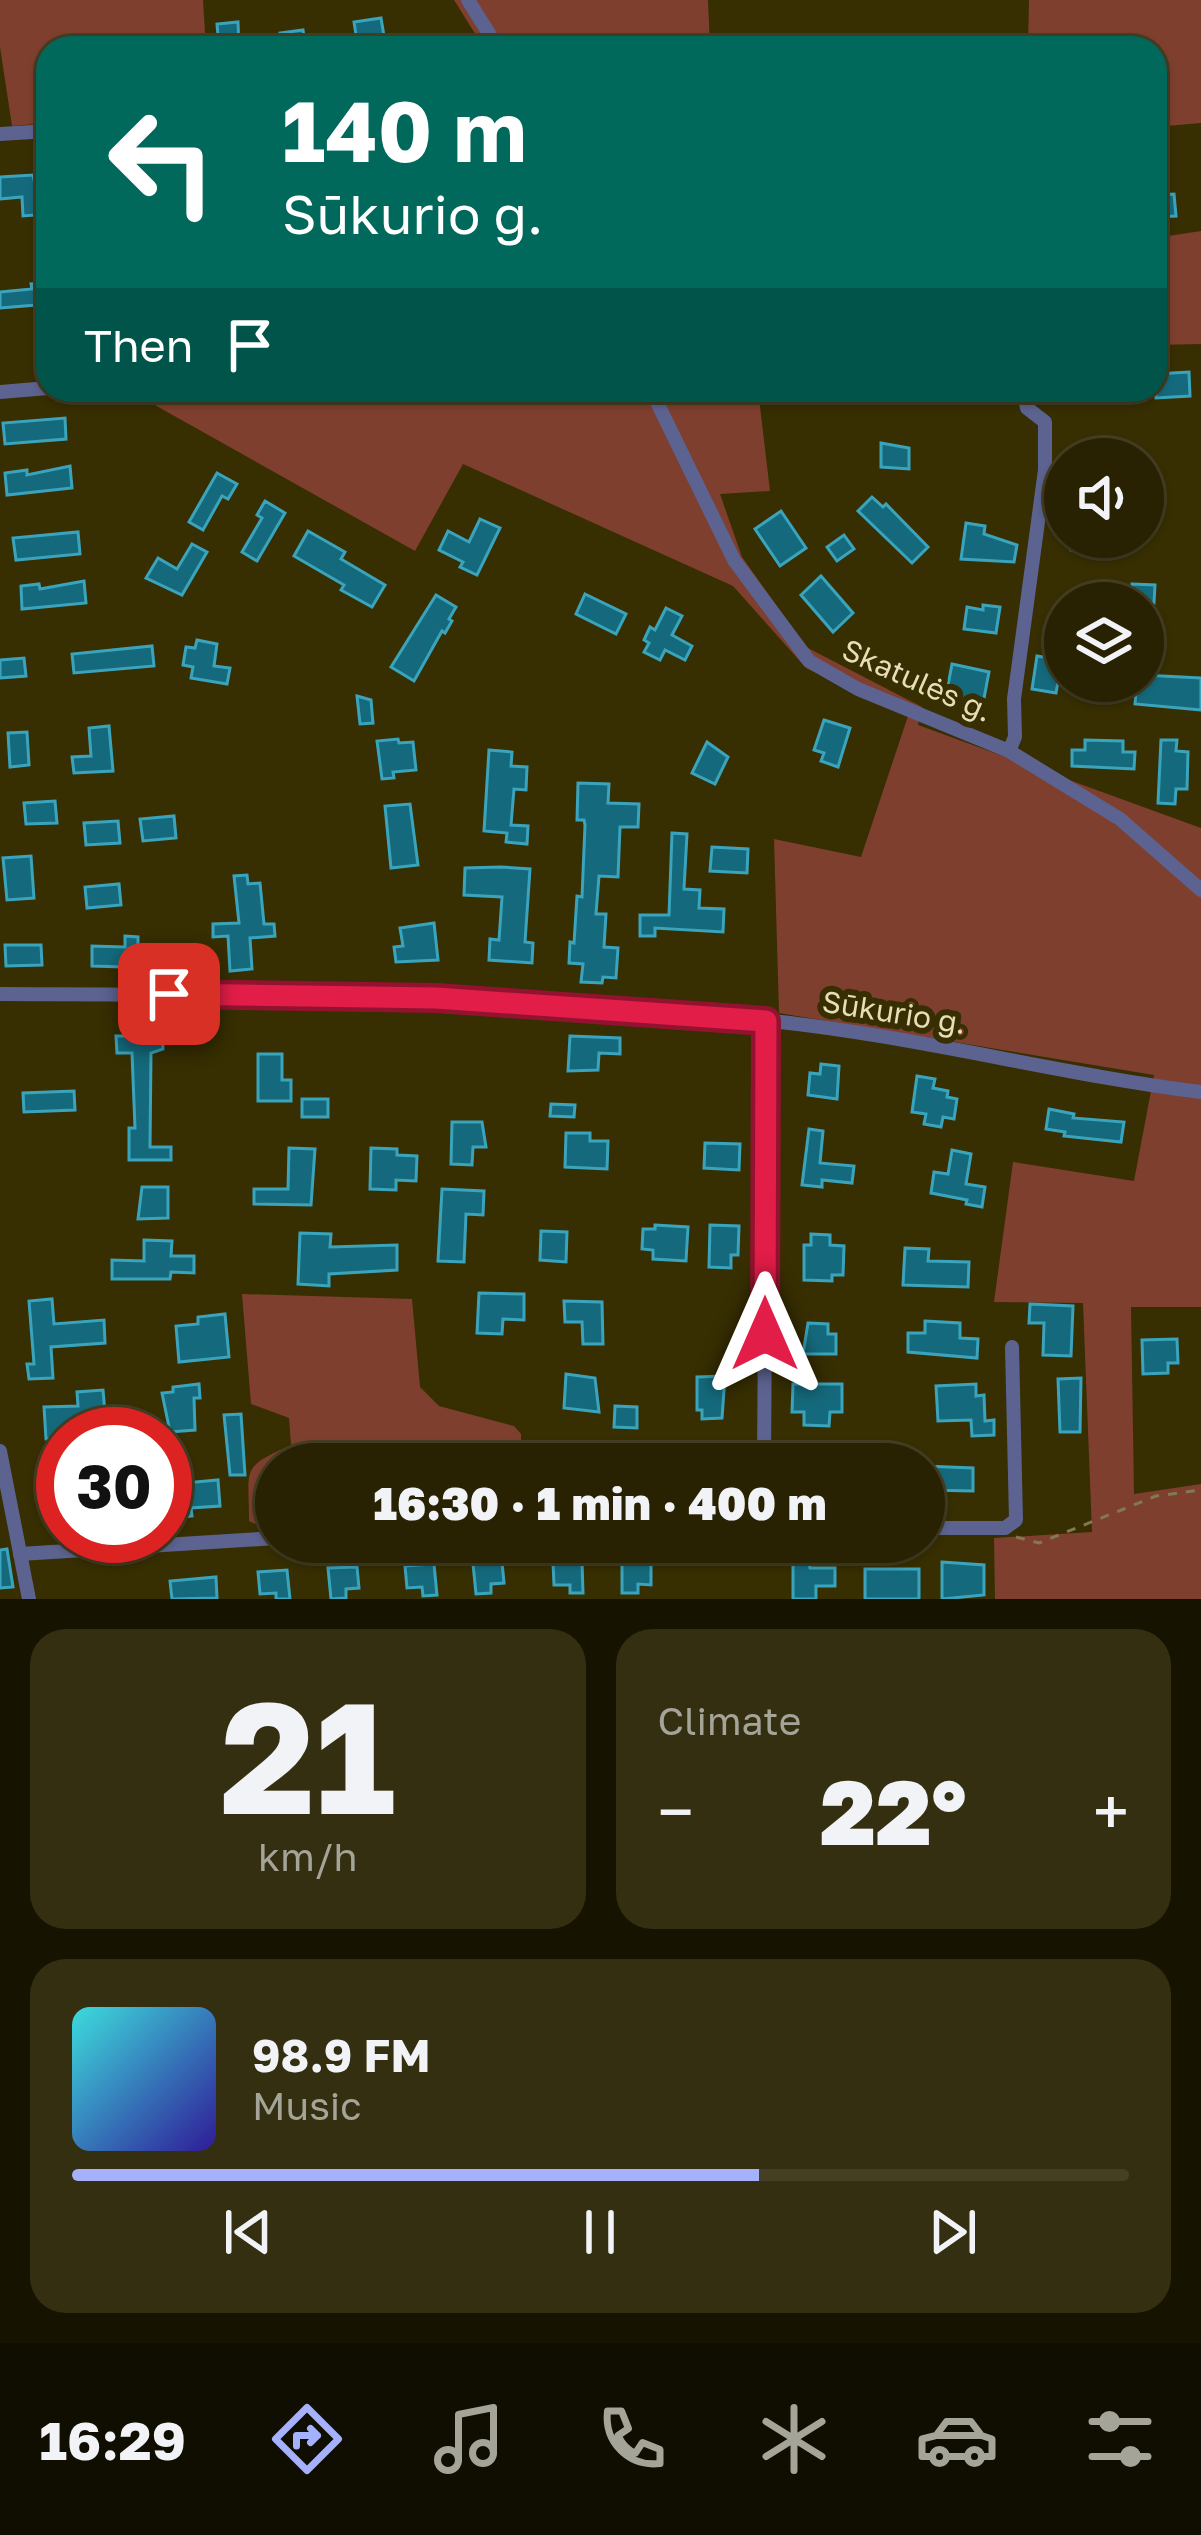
<!DOCTYPE html>
<meta charset="utf-8">
<style>
:root{--surface:#292202;--page:#352f11;--text:#f1f3f6;--muted:#a5a499;--line:#453f24;--accent:#a5b1fc}
body{margin:0;font-family:"Golos Text",sans-serif;background:var(--page);color:var(--text);height:100vh;display:flex;flex-direction:column;font-size:45px;white-space:nowrap}
*{box-sizing:border-box;margin:0}
p{font-size:39px;color:var(--muted)}
.icon{flex:none;width:66px;height:66px;fill:none;stroke:currentColor;stroke-width:2;stroke-linecap:round;stroke-linejoin:round}
.map{position:relative;height:1599px;overflow:hidden}
.sheet{display:flex;flex-direction:column;gap:30px;padding:30px;background:#171301;flex:1}
.sheet>*{flex:none}
.banner{position:absolute;left:36px;top:36px;width:1131px;height:366px;border-radius:36px;box-shadow:0 3px 9px #0004,0 0 0 3px var(--line);background:#00695c;color:#fff;overflow:hidden}
.buttons{position:absolute;left:1044px;top:438px;display:grid;gap:24px}
.buttons a{display:grid;place-items:center;width:120px;height:120px;border-radius:50%;background:var(--surface);box-shadow:0 3px 9px #0004,0 0 0 3px var(--line);font-size:60px}
.speed{position:absolute;left:36px;top:1407px;display:flex;gap:24px;font-size:60px;font-weight:700;text-align:center}
.speed>*{display:grid;place-content:center;width:156px;height:156px;border-radius:50%;background:var(--surface);box-shadow:0 3px 9px #0004,0 0 0 3px var(--line);line-height:1}
.speed .limit{border:18px solid #d22;background:#fff;color:#111}
.pin{position:absolute;display:grid;place-items:center;width:102px;height:102px;color:#fff;margin:-51px;border-radius:24px;box-shadow:0 6px 18px #0006}
.me{position:absolute;width:132px;margin:-66px;rotate:0deg;stroke-linejoin:round;filter:drop-shadow(0 0 9px #0008)}
.turn{display:flex;align-items:center;gap:42px;height:252px;padding:0 48px;font-size:54px}
.turn .icon{width:156px;height:156px;stroke-width:2.5}
.turn b{display:block;font-size:84px;line-height:102px}
.then{display:flex;align-items:center;height:114px;padding:0 48px;background:#0003;gap:24px;font-size:45px}
.big{font-size:90px;font-weight:800;line-height:1.1}
.sheet .tile{flex:1;display:flex;flex-direction:column;justify-content:center;gap:18px;min-width:0;padding:0 42px;border-radius:36px;background:var(--page)}
.sheet .dial{align-items:center;gap:0}
.dial b{font-size:156px;line-height:1}
.song{display:flex;align-items:center;gap:36px}
.cover{width:144px;height:144px;border-radius:18px;background:linear-gradient(135deg,hsl(180 70% 55%),hsl(250 70% 35%))}
.played{height:12px;border-radius:6px;background:linear-gradient(90deg,var(--accent) 65%,var(--line) 65%)}
.keys{display:flex;justify-content:space-around;direction:ltr}
.heat{display:flex;justify-content:space-between;align-items:center;font-size:66px;direction:ltr}
.sheet .tiles{flex:1;display:grid;gap:30px;grid-template-columns:1fr 1fr}
.tile:last-child{grid-column:span 2}
.trip{position:absolute;left:255px;top:1443px;width:690px;height:120px;border-radius:60px;background:var(--surface);box-shadow:0 3px 9px #0004,0 0 0 3px var(--line);font-weight:800;line-height:120px;text-align:center}
.tabs{display:flex;height:192px;justify-content:space-around;align-items:center;background:#100e01;color:var(--muted)}
.tabs .icon{width:84px;height:84px}
.tabs .selected{color:var(--accent)}
.tabs b{font-size:54px;color:var(--text)}
.map>svg:first-child{display:block}
</style>
<div class="map">
<svg width="1201" height="1599" viewBox="0 0 1201 1599">
<rect width="100%" height="100%" fill="#372e02"/>
<g fill="#7e3f2e">
<path d="M 0,0 L 203,0 L 206,48 L 48,48 L 48,123 L 12,126 L 0,47 Z"/>
<path d="M 454,0 L 708,0 L 710,48 L 484,48 Z"/>
<path d="M 1029,0 L 1201,0 L 1201,123 L 1155,127 L 1155,48 L 1028,48 Z"/>
<path d="M 1201,231 L 1201,344 L 1155,345 L 1155,238 Z"/>
<path d="M 128,390 L 758,390 L 770,491 L 720,494 L 742,557 L 806,647 L 922,707 L 918,725 L 1201,828 L 1201,1307 L 1131,1307 L 1134,1494 L 1201,1484 L 1201,1599 L 995,1599 L 994,1538 L 1092,1532 L 1083,1303 L 994,1302 L 1013,1162 L 1134,1181 L 1154,1075 L 779,1013 L 774,839 L 861,857 L 908,716 L 806,668 L 733,586 L 463,464 L 415,551 Z"/>
<path d="M 242,1294 L 412,1299 L 420,1387 L 439,1406 L 514,1426 L 521,1434 L 521,1464 L 276,1464 L 276,1526 L 262,1527 L 249,1521 C 249,1467 240,1468 291,1445 L 289,1418 L 251,1404 Z"/>
</g>
<g fill="#146a7c" stroke="#3ba4bd" stroke-width="3">
<path d="M 381,18 L 386,48 L 358,48 L 354,22 Z"/>
<path d="M 238,22 L 239,48 L 219,48 L 217,24 Z"/>
<path d="M 303,30 L 306,48 L 282,48 L 280,33 Z"/>
<path d="M 33,175 L 34,180 L 48,178 L 48,214 L 23,216 L 22,197 L 0,199 L 0,177 Z"/>
<path d="M 1174,194 L 1176,216 L 1155,217 L 1155,195 Z"/>
<path d="M 48,283 L 48,304 L 0,308 L 0,292 L 32,289 L 31,284 Z"/>
<path d="M 1189,372 L 1190,396 L 1156,398 L 1155,374 Z"/>
<path d="M 65,418 L 66,439 L 5,444 L 3,423 Z"/>
<path d="M 881,443 L 909,448 L 909,469 L 881,467 Z"/>
<path d="M 70,466 L 72,488 L 7,495 L 5,473 L 27,470 L 27,475 Z"/>
<path d="M 217,473 L 237,484 L 228,499 L 222,496 L 203,530 L 189,522 Z"/>
<path d="M 872,497 L 883,507 L 886,504 L 928,547 L 912,563 L 858,511 Z"/>
<path d="M 265,501 L 285,513 L 257,561 L 242,552 L 262,518 L 257,515 Z"/>
<path d="M 781,511 L 806,548 L 780,566 L 755,529 Z"/>
<path d="M 480,519 L 500,528 L 477,575 L 460,567 L 463,562 L 439,550 L 448,531 L 469,542 Z"/>
<path d="M 966,523 L 985,526 L 984,534 L 1017,545 L 1014,562 L 961,559 Z"/>
<path d="M 308,531 L 345,552 L 341,559 L 385,585 L 372,607 L 341,590 L 344,585 L 294,556 Z"/>
<path d="M 78,532 L 80,554 L 16,560 L 13,538 Z"/>
<path d="M 844,535 L 854,549 L 837,561 L 827,547 Z"/>
<path d="M 1070,537 L 1120,537 L 1120,549 L 1071,550 Z"/>
<path d="M 192,544 L 207,552 L 182,595 L 146,578 L 158,558 L 177,569 Z"/>
<path d="M 821,576 L 853,613 L 833,632 L 801,595 Z"/>
<path d="M 84,581 L 86,603 L 22,609 L 21,586 L 39,584 L 40,589 Z"/>
<path d="M 1132,584 L 1155,585 L 1154,603 L 1132,603 Z"/>
<path d="M 585,594 L 626,614 L 616,634 L 576,614 Z"/>
<path d="M 436,595 L 456,607 L 449,619 L 452,621 L 445,633 L 442,631 L 414,681 L 391,667 Z"/>
<path d="M 983,605 L 1000,607 L 996,633 L 964,629 L 967,607 L 983,610 Z"/>
<path d="M 666,608 L 682,616 L 672,635 L 692,646 L 685,660 L 665,650 L 660,660 L 644,652 L 649,643 L 644,640 L 650,627 L 655,630 Z"/>
<path d="M 197,640 L 217,644 L 214,666 L 230,668 L 227,684 L 191,678 L 193,667 L 183,665 L 186,647 L 195,648 Z"/>
<path d="M 152,646 L 154,666 L 74,673 L 72,654 Z"/>
<path d="M 1037,656 L 1062,660 L 1056,693 L 1032,689 Z"/>
<path d="M 24,658 L 26,676 L 0,678 L 0,660 Z"/>
<path d="M 952,664 L 989,672 L 982,709 L 945,701 Z"/>
<path d="M 1143,675 L 1201,678 L 1201,710 L 1135,704 L 1137,681 L 1143,681 Z"/>
<path d="M 357,696 L 371,700 L 373,723 L 360,724 Z"/>
<path d="M 824,720 L 850,728 L 838,767 L 821,761 L 824,753 L 814,750 Z"/>
<path d="M 109,726 L 113,771 L 74,773 L 72,757 L 91,756 L 89,728 Z"/>
<path d="M 27,732 L 29,765 L 10,767 L 8,733 Z"/>
<path d="M 398,739 L 399,743 L 413,742 L 416,770 L 393,772 L 394,778 L 382,779 L 377,741 Z"/>
<path d="M 1085,740 L 1123,741 L 1123,752 L 1135,752 L 1134,769 L 1072,766 L 1072,750 L 1085,750 Z"/>
<path d="M 1161,740 L 1177,740 L 1176,751 L 1188,752 L 1187,789 L 1176,789 L 1175,804 L 1158,803 Z"/>
<path d="M 707,742 L 728,757 L 715,784 L 692,773 Z"/>
<path d="M 489,750 L 512,752 L 511,766 L 527,767 L 526,790 L 514,789 L 511,825 L 528,826 L 527,844 L 506,842 L 507,833 L 484,831 Z"/>
<path d="M 578,783 L 609,784 L 608,803 L 639,804 L 638,827 L 620,827 L 618,877 L 599,876 L 596,914 L 606,914 L 604,947 L 618,948 L 616,978 L 603,977 L 602,983 L 581,982 L 583,964 L 569,963 L 570,942 L 574,943 L 577,896 L 582,897 L 585,825 L 584,820 L 577,820 Z"/>
<path d="M 55,801 L 57,823 L 26,824 L 24,803 Z"/>
<path d="M 410,804 L 418,865 L 391,868 L 385,806 Z"/>
<path d="M 174,816 L 176,838 L 143,841 L 140,819 Z"/>
<path d="M 118,821 L 120,843 L 86,845 L 84,823 Z"/>
<path d="M 672,833 L 687,834 L 684,889 L 700,890 L 699,908 L 724,909 L 723,932 L 655,928 L 655,936 L 640,936 L 640,915 L 669,915 Z"/>
<path d="M 712,847 L 748,849 L 747,873 L 710,871 Z"/>
<path d="M 31,856 L 34,898 L 7,900 L 3,858 Z"/>
<path d="M 501,867 L 530,869 L 525,942 L 533,943 L 532,963 L 489,960 L 490,939 L 499,940 L 502,897 L 464,895 L 465,868 Z"/>
<path d="M 247,875 L 248,884 L 260,883 L 264,924 L 274,924 L 275,936 L 250,938 L 252,969 L 230,971 L 228,936 L 213,937 L 213,924 L 239,923 L 234,876 Z"/>
<path d="M 119,884 L 121,905 L 87,908 L 85,887 Z"/>
<path d="M 434,923 L 438,960 L 396,962 L 394,947 L 403,946 L 400,928 Z"/>
<path d="M 125,936 L 138,937 L 138,947 L 184,948 L 183,968 L 137,967 L 137,980 L 124,979 L 124,967 L 92,966 L 92,946 L 125,947 Z"/>
<path d="M 5,945 L 41,945 L 42,965 L 6,966 Z"/>
<path d="M 131,1022 L 162,1022 L 163,1049 L 151,1053 L 150,1147 L 171,1147 L 171,1160 L 129,1160 L 129,1128 L 135,1128 L 132,1053 L 117,1053 L 116,1036 L 125,1036 L 124,1029 L 132,1029 Z"/>
<path d="M 570,1036 L 620,1038 L 620,1054 L 599,1053 L 598,1070 L 568,1071 Z"/>
<path d="M 258,1054 L 282,1054 L 282,1080 L 291,1080 L 291,1101 L 258,1101 Z"/>
<path d="M 821,1064 L 839,1066 L 837,1099 L 808,1095 L 810,1073 L 820,1074 Z"/>
<path d="M 917,1076 L 935,1079 L 933,1088 L 948,1091 L 947,1097 L 957,1099 L 954,1119 L 943,1117 L 941,1127 L 924,1124 L 926,1114 L 912,1112 Z"/>
<path d="M 74,1091 L 75,1110 L 24,1112 L 23,1093 Z"/>
<rect x="302" y="1099" width="26" height="18"/>
<path d="M 551,1104 L 575,1105 L 574,1117 L 550,1116 Z"/>
<path d="M 1049,1109 L 1074,1114 L 1073,1118 L 1124,1122 L 1121,1142 L 1064,1136 L 1065,1132 L 1046,1129 Z"/>
<path d="M 452,1122 L 482,1122 L 486,1147 L 473,1147 L 472,1165 L 451,1164 Z"/>
<path d="M 809,1129 L 823,1131 L 820,1163 L 854,1166 L 852,1183 L 822,1180 L 822,1187 L 802,1185 Z"/>
<path d="M 566,1133 L 590,1133 L 590,1141 L 608,1141 L 607,1169 L 565,1167 Z"/>
<path d="M 705,1143 L 740,1144 L 739,1170 L 704,1168 Z"/>
<path d="M 289,1148 L 315,1149 L 311,1205 L 254,1204 L 254,1189 L 288,1189 Z"/>
<path d="M 371,1148 L 397,1149 L 397,1155 L 417,1156 L 416,1181 L 396,1180 L 396,1190 L 370,1189 Z"/>
<path d="M 952,1150 L 971,1154 L 966,1184 L 985,1187 L 982,1207 L 966,1204 L 967,1200 L 931,1193 L 934,1172 L 948,1174 Z"/>
<path d="M 142,1187 L 168,1187 L 168,1218 L 138,1219 Z"/>
<path d="M 442,1189 L 484,1191 L 483,1215 L 466,1214 L 464,1262 L 438,1261 Z"/>
<path d="M 655,1225 L 688,1227 L 686,1261 L 653,1259 L 653,1250 L 642,1249 L 643,1229 L 655,1229 Z"/>
<path d="M 710,1225 L 739,1226 L 738,1255 L 731,1255 L 731,1268 L 709,1267 Z"/>
<path d="M 541,1231 L 567,1232 L 566,1262 L 540,1260 Z"/>
<path d="M 300,1233 L 331,1234 L 330,1247 L 397,1245 L 397,1270 L 329,1274 L 329,1286 L 298,1284 Z"/>
<path d="M 811,1234 L 830,1235 L 830,1245 L 844,1246 L 843,1275 L 832,1275 L 832,1281 L 804,1280 L 804,1245 L 811,1245 Z"/>
<path d="M 144,1240 L 172,1241 L 171,1256 L 194,1256 L 194,1273 L 171,1272 L 170,1279 L 112,1279 L 112,1260 L 144,1261 Z"/>
<path d="M 905,1248 L 929,1249 L 928,1261 L 969,1262 L 968,1287 L 903,1285 Z"/>
<path d="M 479,1293 L 524,1294 L 524,1320 L 503,1319 L 502,1334 L 477,1333 Z"/>
<path d="M 52,1299 L 54,1324 L 104,1320 L 105,1343 L 51,1347 L 53,1378 L 29,1379 L 27,1364 L 34,1364 L 29,1301 Z"/>
<path d="M 564,1301 L 602,1302 L 603,1344 L 583,1344 L 582,1322 L 565,1322 Z"/>
<path d="M 1030,1304 L 1073,1306 L 1071,1356 L 1043,1355 L 1044,1323 L 1029,1323 Z"/>
<path d="M 225,1314 L 229,1357 L 179,1362 L 176,1326 L 198,1324 L 198,1317 Z"/>
<path d="M 925,1321 L 960,1323 L 960,1338 L 978,1339 L 977,1358 L 908,1352 L 908,1333 L 925,1333 Z"/>
<path d="M 808,1323 L 828,1324 L 828,1334 L 836,1334 L 836,1354 L 803,1354 Z"/>
<path d="M 1177,1339 L 1178,1363 L 1168,1363 L 1168,1373 L 1143,1374 L 1142,1340 Z"/>
<path d="M 566,1374 L 595,1378 L 599,1412 L 564,1408 Z"/>
<path d="M 725,1376 L 722,1418 L 702,1419 L 702,1410 L 697,1410 L 697,1377 Z"/>
<path d="M 1081,1378 L 1080,1432 L 1060,1432 L 1058,1379 Z"/>
<path d="M 199,1384 L 200,1398 L 194,1398 L 195,1430 L 170,1432 L 162,1393 L 173,1392 L 173,1387 Z"/>
<path d="M 793,1384 L 842,1384 L 842,1412 L 830,1412 L 829,1426 L 804,1425 L 804,1412 L 792,1412 Z"/>
<path d="M 976,1384 L 976,1396 L 984,1395 L 985,1421 L 994,1420 L 994,1435 L 972,1436 L 971,1420 L 938,1421 L 936,1386 Z"/>
<path d="M 103,1390 L 106,1423 L 67,1426 L 63,1438 L 46,1439 L 44,1407 L 78,1406 L 77,1392 Z"/>
<path d="M 615,1406 L 637,1407 L 637,1428 L 614,1427 Z"/>
<path d="M 241,1414 L 245,1475 L 230,1475 L 224,1415 Z"/>
<path d="M 924,1466 L 973,1468 L 973,1491 L 924,1490 Z"/>
<path d="M 218,1480 L 220,1506 L 191,1508 L 192,1516 L 175,1518 L 173,1484 Z"/>
<path d="M 7,1549 L 13,1587 L 0,1588 L 0,1550 Z"/>
<path d="M 502,1562 L 504,1583 L 491,1584 L 491,1593 L 476,1594 L 473,1564 Z"/>
<path d="M 553,1562 L 582,1562 L 583,1593 L 570,1593 L 570,1585 L 554,1585 Z"/>
<path d="M 622,1562 L 651,1563 L 651,1585 L 638,1584 L 638,1593 L 622,1593 Z"/>
<path d="M 793,1562 L 809,1562 L 810,1568 L 835,1568 L 835,1586 L 816,1586 L 816,1599 L 793,1599 Z"/>
<path d="M 942,1562 L 984,1565 L 984,1595 L 942,1599 Z"/>
<path d="M 434,1564 L 437,1595 L 423,1596 L 422,1587 L 407,1588 L 405,1566 Z"/>
<path d="M 357,1567 L 359,1588 L 346,1589 L 346,1598 L 331,1599 L 328,1568 Z"/>
<rect x="865" y="1569" width="54" height="30"/>
<path d="M 287,1570 L 290,1599 L 276,1599 L 276,1593 L 260,1594 L 258,1572 Z"/>
<path d="M 216,1577 L 217,1598 L 172,1599 L 170,1581 Z"/>
</g>
<g fill="none" stroke-linecap="round" stroke-linejoin="round">
<path stroke="#827950" stroke-width="3" stroke-dasharray="9 9" stroke-linecap="butt" d="M 1016,1537 L 1039,1543 L 1156,1496 L 1201,1490"/>
<g stroke="#5c6390" stroke-width="14">
<path d="M 468,0 L 498,48"/>
<path d="M 0,134 L 48,131"/>
<path d="M 651,390 L 734,560 L 809,661 L 858,689 L 1009,751 L 1120,819 L 1201,890"/>
<path d="M 0,392 L 48,388"/>
<path d="M 1009,751 L 1015,737 L 1014,699 L 1045,470 L 1045,422 L 1027,408 L 1023,390"/>
<path d="M 0,994 C 257,995 515,994 771,1021 C 916,1036 1057,1074 1201,1092"/>
<path d="M 0,1451 L 29,1599"/>
<path d="M 764,1464 L 767,1021"/>
<path d="M 924,1528 L 1005,1528 L 1016,1520 L 1012,1347"/>
<path d="M 20,1554 L 276,1538"/>
</g>
</g>
<g fill="none" stroke-linecap="round" stroke-linejoin="round">
<g stroke="#92132f" stroke-width="30">
<path id="route" d="M 169,994 L 436,998 L 766,1021 L 765,1334"/>
</g>
<use href="#route" stroke="#e11d48" stroke-width="21"/>
</g>
<g text-anchor="middle" stroke-width="12" stroke-linejoin="round" paint-order="stroke">
<g font-size="30" fill="#e7deb9" stroke="#372e02">
<text transform="translate(917 681) rotate(24)" y="10">Skatulės g.</text>
<text transform="translate(894 1013) rotate(9)" y="10">Sūkurio g.</text>
</g>
</g>
</svg>
<div class="buttons">
<a><svg class="icon" aria-label="sound" viewBox="0 0 24 24"><path d="M4 9h4l5-4v14l-5-4H4zM17 9q2 3 0 6"/></svg></a>
<a><svg class="icon" aria-label="layers" viewBox="0 0 24 24"><path d="M12 4l9 5-9 5-9-5zM3 14l9 5 9-5"/></svg></a>
</div>
<div class="speed"><div class="limit">30</div></div>
<div class="pin" style="left:169px;top:994px;background:#d93025"><svg class="icon" aria-label="arrive" viewBox="0 0 24 24"><path d="M6 21V4h12l-3 4 3 4H6"/></svg></div>
<svg class="me" style="left:765px;top:1334px" viewBox="-20 -20 40 40"><path d="M0-17L14 15 0 8-14 15z" fill="#e11d48" stroke="#fff" stroke-width="4"/></svg>
<div class="trip">16:30 · 1 min · 400 m</div>
<div class="banner">
<div class="turn"><svg class="icon" aria-label="left" viewBox="0 0 24 24"><path d="M17 20v-9H6M10 6l-5 5 5 5"/></svg><div><b>140 m</b>Sūkurio g.</div></div>
<div class="then">Then<svg class="icon" aria-label="arrive" viewBox="0 0 24 24"><path d="M6 21V4h12l-3 4 3 4H6"/></svg></div>
</div>
</div>
<section class="sheet">
<div class="tiles">
<div class="tile dial"><b>21</b><p>km/h</p></div>
<div class="tile"><p>Climate</p>
<div class="heat"><a>−</a><b class="big">22°</b><a>+</a></div>
</div>
<div class="tile">
<div class="song"><i class="cover"></i><div><b>98.9 FM</b><p>Music</p></div></div>
<div class="played"></div>
<div class="keys"><svg class="icon" aria-label="previous" viewBox="0 0 24 24"><path d="M18 5L8 12l10 7zM5 5v14"/></svg><svg class="icon" aria-label="pause" viewBox="0 0 24 24"><path d="M8 5v14M16 5v14"/></svg><svg class="icon" aria-label="next" viewBox="0 0 24 24"><path d="M6 5l10 7-10 7zM19 5v14"/></svg></div>
</div>
</div>
</section>
<nav class="tabs">
<b>16:29</b>
<svg class="icon selected" aria-label="directions" viewBox="0 0 24 24"><path d="M12 3l9 9-9 9-9-9zM9 14v-3h6M13 9l2 2-2 2"/></svg>
<svg class="icon" aria-label="music" viewBox="0 0 24 24"><path d="M9 18V5l10-2v13"/><circle cx="6" cy="18" r="3"/><circle cx="16" cy="16" r="3"/></svg>
<svg class="icon" aria-label="phone" viewBox="0 0 24 24"><path d="M5 4h4l2 5-3 2q2 4 5 5l2-3 5 2v4C11 20 4 13 5 4z"/></svg>
<svg class="icon" aria-label="climate" viewBox="0 0 24 24"><path d="M12 3v18M4 7l16 10M4 17L20 7"/></svg>
<svg class="icon" aria-label="car" viewBox="0 0 24 24"><path d="M5 17H2v-5l4-1 3-4h7l3 4 3 1v5h-3M9 17h6M6 11h13"/><circle cx="7" cy="17" r="2"/><circle cx="17" cy="17" r="2"/></svg>
<svg class="icon" aria-label="filters" viewBox="0 0 24 24"><path d="M4 7h16M4 17h16"/><circle cx="9" cy="7" r="2"/><circle cx="15" cy="17" r="2"/></svg>
</nav>
